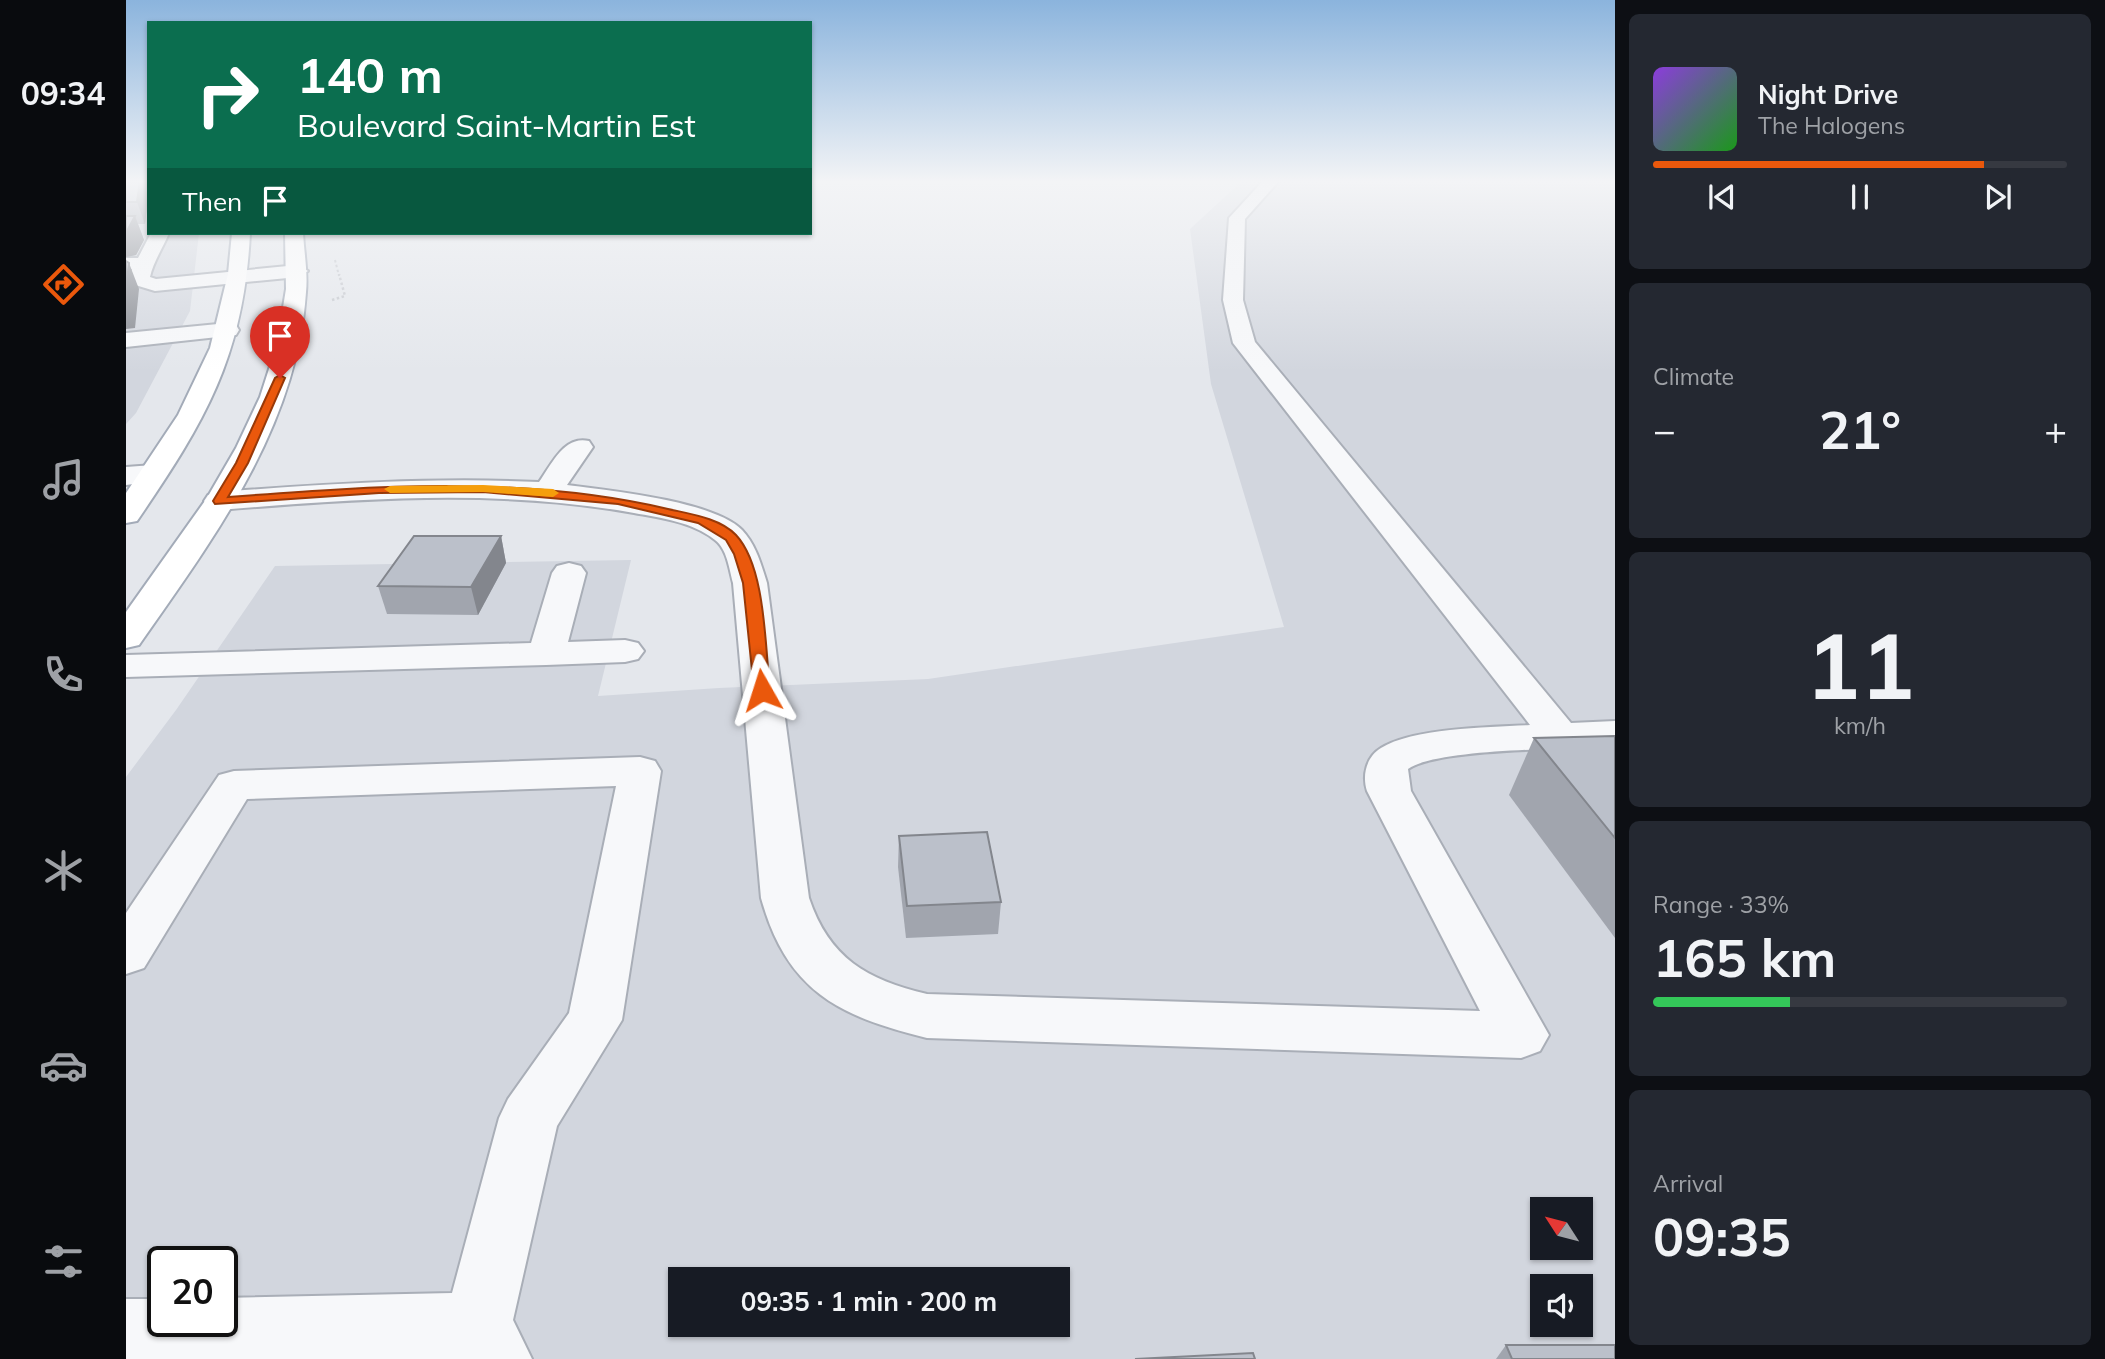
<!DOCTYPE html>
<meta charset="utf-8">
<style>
:root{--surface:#171b24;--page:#242831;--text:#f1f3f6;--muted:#9ea1a6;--line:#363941;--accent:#ea580c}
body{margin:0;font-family:Mulish,sans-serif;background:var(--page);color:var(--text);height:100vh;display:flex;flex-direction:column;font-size:26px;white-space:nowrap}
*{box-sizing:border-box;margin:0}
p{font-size:23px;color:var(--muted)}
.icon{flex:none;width:38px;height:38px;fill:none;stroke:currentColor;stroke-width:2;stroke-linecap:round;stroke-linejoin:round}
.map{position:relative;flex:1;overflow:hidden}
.panel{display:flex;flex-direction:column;gap:14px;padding:14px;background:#0d0f14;width:490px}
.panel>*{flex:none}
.top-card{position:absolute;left:21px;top:21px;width:665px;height:214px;border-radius:0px;box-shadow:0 2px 5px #0004;background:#0b6e4f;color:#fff;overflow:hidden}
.needle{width:46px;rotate:306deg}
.fabs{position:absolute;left:1404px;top:1197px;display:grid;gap:14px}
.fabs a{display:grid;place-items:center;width:63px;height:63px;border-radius:0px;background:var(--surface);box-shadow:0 2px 5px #0004;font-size:35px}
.speed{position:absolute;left:21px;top:1246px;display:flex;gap:14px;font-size:35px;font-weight:700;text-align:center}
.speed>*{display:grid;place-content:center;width:91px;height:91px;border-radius:50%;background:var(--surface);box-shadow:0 2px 5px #0004;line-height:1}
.speed .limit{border:4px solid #111;border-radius:10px;background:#fff;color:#111}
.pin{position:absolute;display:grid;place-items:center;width:60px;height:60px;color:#fff;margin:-72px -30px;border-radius:50% 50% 50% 0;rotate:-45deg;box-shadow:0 0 7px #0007}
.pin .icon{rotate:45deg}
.me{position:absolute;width:77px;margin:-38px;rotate:354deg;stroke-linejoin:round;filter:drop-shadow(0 0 5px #0008)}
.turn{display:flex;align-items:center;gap:24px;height:147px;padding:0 35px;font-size:32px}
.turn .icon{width:91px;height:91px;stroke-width:2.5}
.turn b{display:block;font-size:49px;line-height:60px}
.then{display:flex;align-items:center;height:66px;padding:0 35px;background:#0003;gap:14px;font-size:26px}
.big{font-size:52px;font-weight:700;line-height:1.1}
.panel .card{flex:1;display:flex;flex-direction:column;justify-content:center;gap:10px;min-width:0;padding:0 24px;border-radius:10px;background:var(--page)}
.panel .dial{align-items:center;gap:0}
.dial b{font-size:91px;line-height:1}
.song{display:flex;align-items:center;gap:21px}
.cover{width:84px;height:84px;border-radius:10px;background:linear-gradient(135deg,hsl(270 70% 55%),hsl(120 70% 35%))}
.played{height:7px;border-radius:4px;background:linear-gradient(90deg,var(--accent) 80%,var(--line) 80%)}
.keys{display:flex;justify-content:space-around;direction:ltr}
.heat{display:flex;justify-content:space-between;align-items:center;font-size:38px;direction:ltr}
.charge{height:10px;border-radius:5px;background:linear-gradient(90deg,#34c759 33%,var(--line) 0)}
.trip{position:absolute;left:542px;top:1267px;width:402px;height:70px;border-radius:0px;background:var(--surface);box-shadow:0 2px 5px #0004;font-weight:700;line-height:70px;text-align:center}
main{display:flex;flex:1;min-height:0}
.tabs{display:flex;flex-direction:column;width:126px;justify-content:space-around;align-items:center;background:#090b0e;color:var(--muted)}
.tabs .icon{width:49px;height:49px}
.tabs .current{color:var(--accent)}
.tabs b{font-size:32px;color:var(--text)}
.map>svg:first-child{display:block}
</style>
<main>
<nav class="tabs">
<b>09:34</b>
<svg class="icon current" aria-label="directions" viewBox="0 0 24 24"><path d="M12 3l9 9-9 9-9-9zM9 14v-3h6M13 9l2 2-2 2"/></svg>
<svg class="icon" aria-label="music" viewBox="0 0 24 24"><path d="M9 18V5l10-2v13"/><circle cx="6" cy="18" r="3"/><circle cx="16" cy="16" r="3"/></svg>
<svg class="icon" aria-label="phone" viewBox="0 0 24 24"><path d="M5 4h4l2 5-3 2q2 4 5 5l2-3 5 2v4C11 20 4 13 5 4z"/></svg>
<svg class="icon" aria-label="climate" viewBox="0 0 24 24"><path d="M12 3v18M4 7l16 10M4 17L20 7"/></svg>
<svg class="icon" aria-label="car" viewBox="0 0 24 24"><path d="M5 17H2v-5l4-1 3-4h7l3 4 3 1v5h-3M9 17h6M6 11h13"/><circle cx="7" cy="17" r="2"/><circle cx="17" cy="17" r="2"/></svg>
<svg class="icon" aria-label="filters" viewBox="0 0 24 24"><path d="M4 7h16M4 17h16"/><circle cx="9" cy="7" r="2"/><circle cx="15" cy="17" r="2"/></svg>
</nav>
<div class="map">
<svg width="1489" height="1359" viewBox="0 0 1489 1359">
<rect width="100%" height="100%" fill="#e4e7ec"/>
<g fill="#d2d6de" fill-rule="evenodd">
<path d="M 0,181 L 23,181 L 23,233 L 73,233 L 64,311 L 10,413 L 0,424 Z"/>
<path d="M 1116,181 L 1489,181 L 1489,1359 L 0,1359 L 0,777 L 50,710 L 149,566 L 505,560 L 472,696 L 593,688 L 802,679 L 1158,627 L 1085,384 L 1064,229 ZM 1416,1209 L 1454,1209 L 1454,1248 L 1416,1248 ZM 37,1262 L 96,1262 L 96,1321 L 37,1321 ZM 555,1279 L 933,1279 L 933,1325 L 555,1325 ZM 1416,1286 L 1454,1286 L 1454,1325 L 1416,1325 Z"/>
</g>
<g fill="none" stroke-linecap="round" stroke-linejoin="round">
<g stroke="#a9aeb7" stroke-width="4">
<g id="minor">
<path d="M 1137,181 L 1153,181 L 1119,219 L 1117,300 L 1129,342 L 1445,723 L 1489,721 L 1489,747 C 1447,749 1312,748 1282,769 L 1285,791 L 1423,1035 L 1414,1051 L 1395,1058 L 801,1038 C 712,1016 661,991 635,898 L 607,583 C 603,568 601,549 589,540 C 567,522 535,518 508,513 C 370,488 232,499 93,510 L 82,507 L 78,501 L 82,495 L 93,492 C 200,484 306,477 413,482 C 426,464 438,435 463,441 L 467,447 L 441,485 C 481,490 588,501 616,530 C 630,545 635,564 641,583 L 683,898 C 703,958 741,980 801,994 L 1354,1011 L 1241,791 C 1236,776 1240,757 1255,748 C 1286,728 1366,727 1404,725 L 1107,343 L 1097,300 L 1103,218 Z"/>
<path d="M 25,233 L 43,233 C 37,248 27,262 24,277 L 30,279 L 172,265 L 182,271 L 172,277 L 29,291 L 6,284 L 3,280 L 6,269 L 0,270 L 0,258 L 12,258 Z"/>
<path d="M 102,323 L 110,325 L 113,330 L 110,335 L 0,347 L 0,333 Z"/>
<path d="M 27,465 L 37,468 L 41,474 L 37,480 L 0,485 L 0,467 Z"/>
<path d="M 443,563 L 455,566 L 460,573 L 442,642 L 499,640 L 512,643 L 518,651 L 512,659 L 499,662 L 420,665 L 0,677 L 0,655 L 405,643 L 426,573 L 431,566 Z"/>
<path d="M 514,757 L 529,761 L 535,771 L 496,1020 L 431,1126 L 387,1320 L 406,1359 L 0,1359 L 0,1299 L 37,1299 L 37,1321 L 96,1321 L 96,1298 L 326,1293 L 373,1118 L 382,1099 L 443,1013 L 490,786 L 121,799 L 18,968 L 0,974 L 0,913 L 93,775 L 108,771 Z"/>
</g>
</g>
<g stroke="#a3abb8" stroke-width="4">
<g id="major">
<path d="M 106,233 L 124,233 C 118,356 79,422 11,521 L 0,523 L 0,493 L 52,415 L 84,348 L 102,274 Z"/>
<path d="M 159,233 L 177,233 C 178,252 182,273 180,292 C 171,427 88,538 13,645 L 0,648 L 0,612 L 81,498 L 110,448 L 134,397 L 151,344 L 160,289 Z"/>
</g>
</g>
<path stroke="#c2c5cb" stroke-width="2" stroke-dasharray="2.5 2.5" stroke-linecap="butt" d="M 209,260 L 213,276"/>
<path stroke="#c2c5cb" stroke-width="2.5" stroke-dasharray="2.5 2.5" stroke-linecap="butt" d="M 206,300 L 219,296 L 213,274"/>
<use href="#minor" fill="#f7f8fa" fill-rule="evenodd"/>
<use href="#major" fill="#fff" fill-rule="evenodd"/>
</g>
<g fill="#a1a5ae">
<path d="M 0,181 L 20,190 L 22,196 L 19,224 L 12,224 L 18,240 L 10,255 L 0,257 Z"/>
<path d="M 375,536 L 380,563 L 352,615 L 261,614 L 252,586 Z"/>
<path d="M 1489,736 L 1489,938 L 1383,795 L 1408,738 Z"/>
<path d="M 773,836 L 875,902 L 872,934 L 780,938 L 772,867 Z"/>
<path d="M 1380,1345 L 1489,1359 L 1370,1359 Z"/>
</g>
<g fill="#83868d">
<path d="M 9,181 L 23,181 L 23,187 L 20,190 L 22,196 L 19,224 L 11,202 Z"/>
<path d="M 9,216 L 18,240 L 10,255 L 0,257 L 0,231 Z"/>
<path d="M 3,263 L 13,289 L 9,328 L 0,329 L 0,288 Z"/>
<path d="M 375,536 L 380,563 L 352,615 L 345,587 Z"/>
</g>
<g fill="#bbc0ca" stroke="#83868d" stroke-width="2">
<path d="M 0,181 L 14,181 L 11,202 L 0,202 Z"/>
<path d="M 0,216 L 9,216 L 1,231 L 0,231 Z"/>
<path d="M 0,261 L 3,263 L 0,288 Z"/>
<path d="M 288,536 L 375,536 L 345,587 L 252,586 Z"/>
<path d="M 1489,736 L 1489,838 L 1408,738 Z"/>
<path d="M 861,832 L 875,902 L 781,906 L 773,836 Z"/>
<path d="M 1380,1345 L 1489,1345 L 1489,1359 L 1386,1359 Z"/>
<path d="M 1127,1353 L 1129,1359 L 1009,1359 Z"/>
</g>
<linearGradient id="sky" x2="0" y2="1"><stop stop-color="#8bb4dd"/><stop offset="0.49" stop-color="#f3f4f6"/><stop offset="1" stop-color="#f3f4f6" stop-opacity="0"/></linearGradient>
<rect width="1489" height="371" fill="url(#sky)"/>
<path fill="#ea580c" stroke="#983908" stroke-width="2" d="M 154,375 L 159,378 L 122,463 L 102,497 C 249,486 397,475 542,509 C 564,514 594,518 610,535 C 640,567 639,648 644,690 L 636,695 L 628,690 L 617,583 L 608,554 L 600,540 L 572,523 L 492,504 L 357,492 L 253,493 L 89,504 L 87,501 L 110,463 L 149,378 Z"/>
<path fill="#f59e0b" d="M 357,485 L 427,489 L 433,493 L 427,497 L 357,492 L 264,493 L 258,489 L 264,486 Z"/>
</svg>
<div class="fabs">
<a><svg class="needle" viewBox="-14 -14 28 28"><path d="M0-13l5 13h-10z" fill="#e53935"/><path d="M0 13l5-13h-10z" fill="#9ea1a6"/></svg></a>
<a><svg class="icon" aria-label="sound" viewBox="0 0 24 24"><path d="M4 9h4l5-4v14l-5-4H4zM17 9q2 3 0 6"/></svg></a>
</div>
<div class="speed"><div class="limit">20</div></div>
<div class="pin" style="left:154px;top:378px;background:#d93025"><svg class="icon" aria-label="arrive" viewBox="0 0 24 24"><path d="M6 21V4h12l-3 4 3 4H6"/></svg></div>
<svg class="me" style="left:636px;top:690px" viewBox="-20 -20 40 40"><path d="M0-17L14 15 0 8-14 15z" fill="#ea580c" stroke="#fff" stroke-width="4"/></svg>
<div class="trip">09:35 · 1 min · 200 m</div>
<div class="top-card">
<div class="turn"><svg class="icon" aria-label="right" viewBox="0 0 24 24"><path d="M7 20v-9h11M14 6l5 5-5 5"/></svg><div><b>140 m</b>Boulevard Saint-Martin Est</div></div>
<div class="then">Then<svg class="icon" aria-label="arrive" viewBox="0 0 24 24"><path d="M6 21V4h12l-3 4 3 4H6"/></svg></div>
</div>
</div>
<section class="panel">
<div class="card">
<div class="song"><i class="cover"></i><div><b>Night Drive</b><p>The Halogens</p></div></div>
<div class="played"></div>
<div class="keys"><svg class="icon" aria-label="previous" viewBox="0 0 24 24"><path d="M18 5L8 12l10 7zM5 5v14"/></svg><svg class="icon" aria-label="pause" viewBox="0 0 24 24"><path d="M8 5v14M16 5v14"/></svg><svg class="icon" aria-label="next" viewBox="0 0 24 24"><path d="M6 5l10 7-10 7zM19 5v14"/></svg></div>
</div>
<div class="card"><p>Climate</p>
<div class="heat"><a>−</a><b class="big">21°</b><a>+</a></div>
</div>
<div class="card dial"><b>11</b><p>km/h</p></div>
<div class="card"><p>Range · 33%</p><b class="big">165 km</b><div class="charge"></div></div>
<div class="card"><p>Arrival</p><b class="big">09:35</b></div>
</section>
</main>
